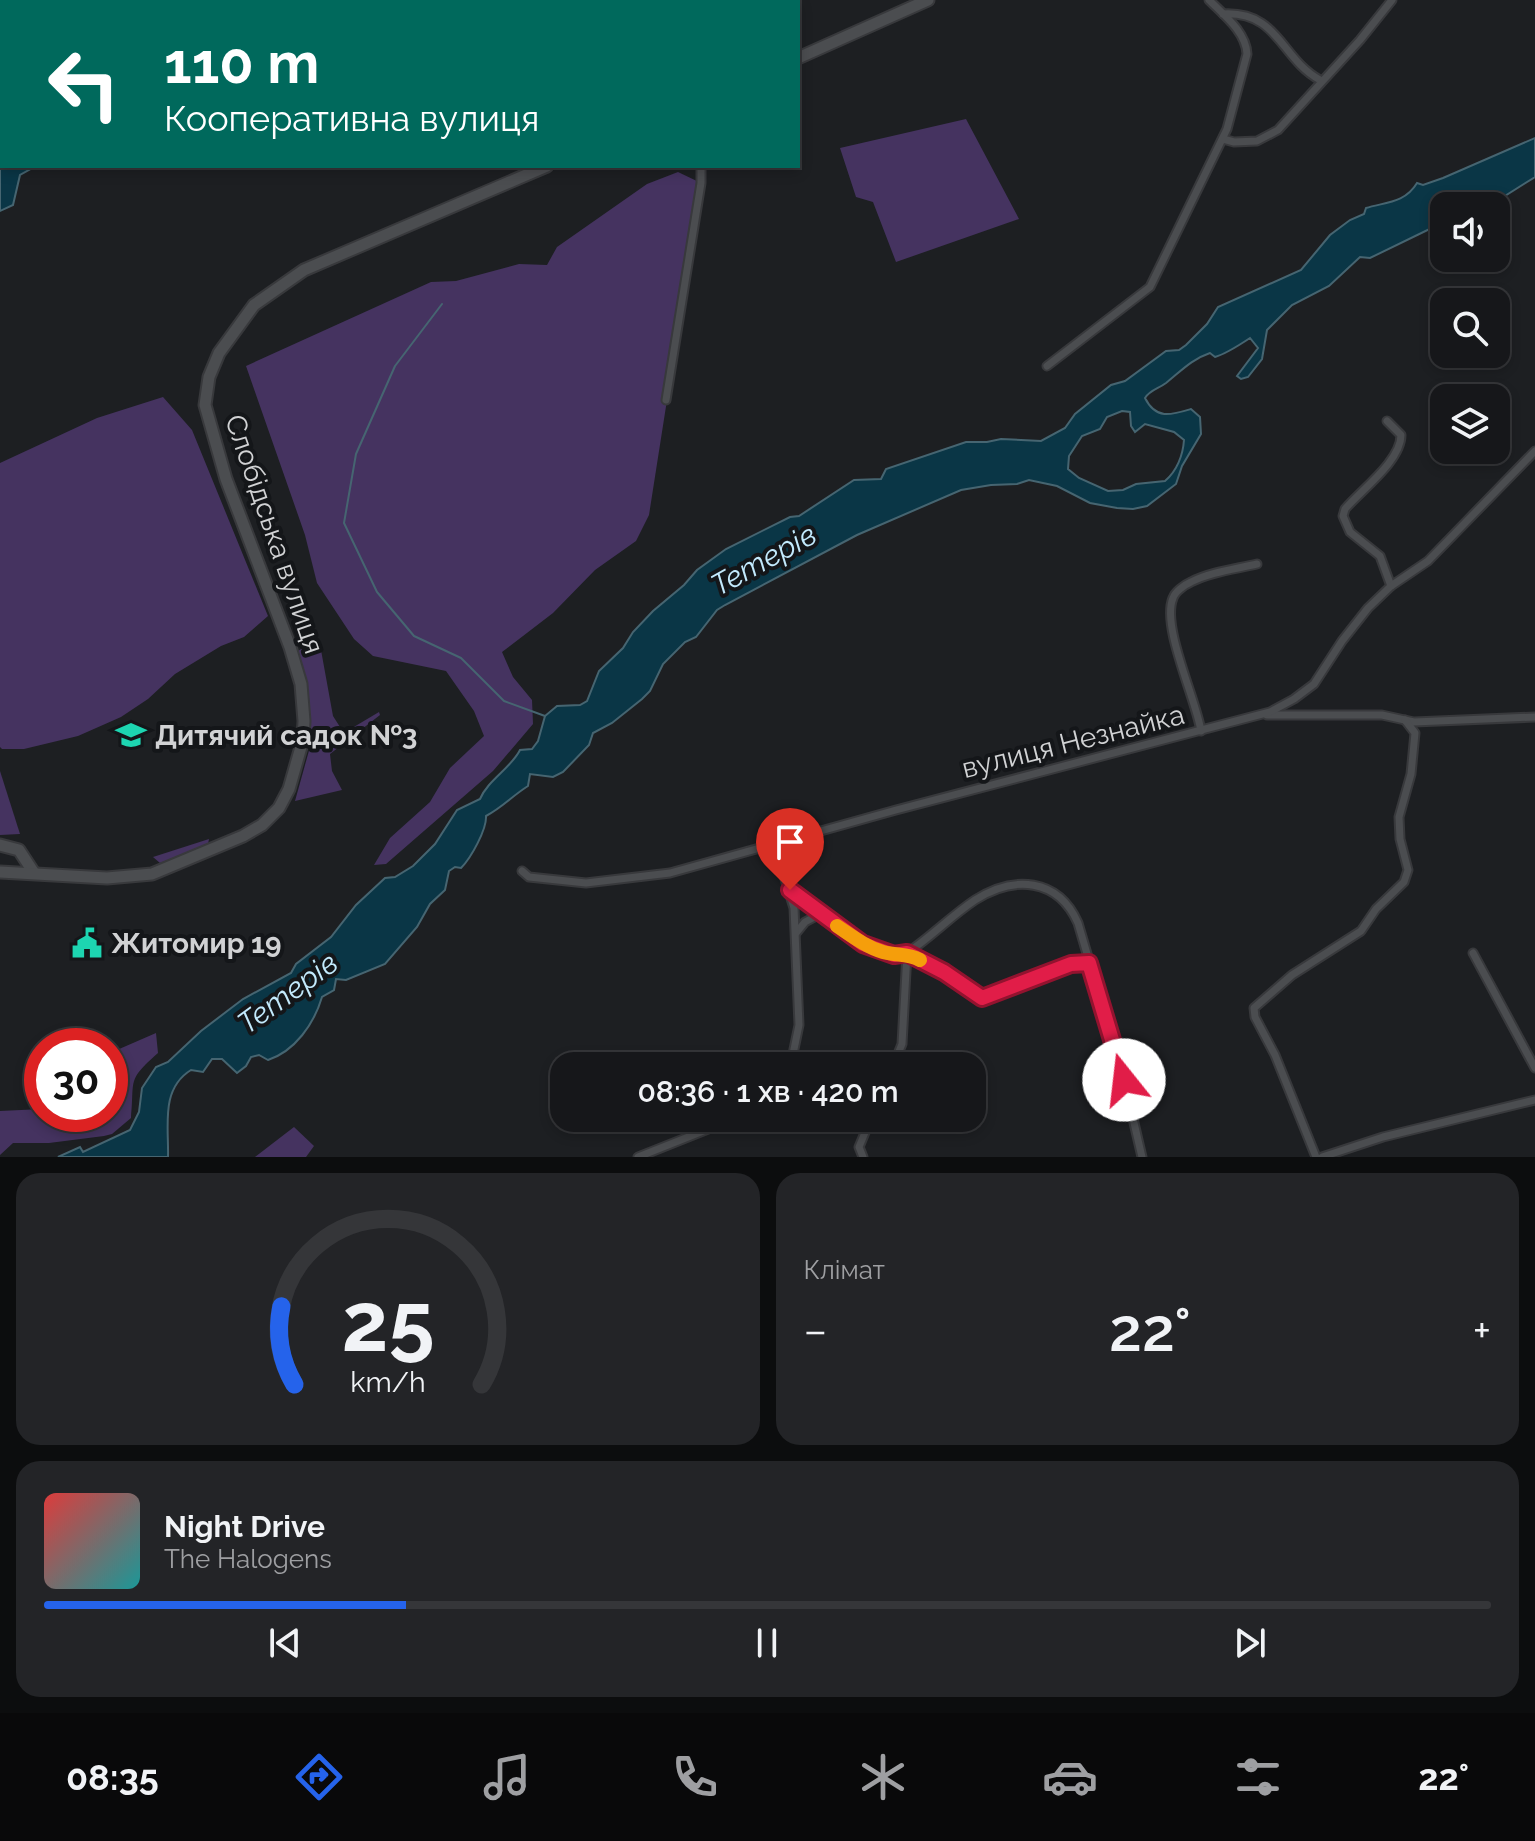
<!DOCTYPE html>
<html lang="uk">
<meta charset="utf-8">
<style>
:root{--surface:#16171a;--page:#232427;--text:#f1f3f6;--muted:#9e9fa2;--line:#353639;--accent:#2563eb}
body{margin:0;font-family:Raleway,sans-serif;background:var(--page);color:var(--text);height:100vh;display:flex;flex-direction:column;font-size:30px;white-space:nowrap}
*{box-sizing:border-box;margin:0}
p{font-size:26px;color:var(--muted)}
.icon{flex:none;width:44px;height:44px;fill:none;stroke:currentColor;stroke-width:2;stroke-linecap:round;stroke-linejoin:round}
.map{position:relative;height:1157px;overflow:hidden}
.panel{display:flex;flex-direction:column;gap:16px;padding:16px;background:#0c0d0e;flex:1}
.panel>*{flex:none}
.guide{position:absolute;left:0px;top:0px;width:800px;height:168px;box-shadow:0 4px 12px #0003,0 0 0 2px var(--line);background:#00695c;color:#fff;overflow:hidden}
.tools{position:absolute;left:1430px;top:192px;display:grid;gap:16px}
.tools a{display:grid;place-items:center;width:80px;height:80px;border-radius:16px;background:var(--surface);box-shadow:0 4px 12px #0003,0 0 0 2px var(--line);font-size:40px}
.speed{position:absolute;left:24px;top:1028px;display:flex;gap:16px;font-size:40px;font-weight:700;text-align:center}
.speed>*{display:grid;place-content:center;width:104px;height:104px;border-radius:50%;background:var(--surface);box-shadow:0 4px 12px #0003,0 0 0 2px var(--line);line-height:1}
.speed .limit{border:12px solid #d22;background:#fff;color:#111}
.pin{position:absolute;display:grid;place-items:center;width:68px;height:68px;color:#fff;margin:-82px -34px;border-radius:50% 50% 50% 0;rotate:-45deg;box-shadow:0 0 8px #0007}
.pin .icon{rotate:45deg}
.me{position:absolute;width:88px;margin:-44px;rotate:344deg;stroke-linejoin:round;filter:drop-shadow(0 0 6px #0008)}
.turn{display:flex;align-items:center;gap:28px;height:168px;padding:0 32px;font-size:36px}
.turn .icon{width:104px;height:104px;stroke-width:2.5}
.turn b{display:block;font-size:56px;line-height:68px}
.big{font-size:60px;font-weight:600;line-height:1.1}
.panel .widget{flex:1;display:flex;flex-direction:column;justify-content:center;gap:12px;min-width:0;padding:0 28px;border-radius:24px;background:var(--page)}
.panel .dial{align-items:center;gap:0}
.dial svg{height:208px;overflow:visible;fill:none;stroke:var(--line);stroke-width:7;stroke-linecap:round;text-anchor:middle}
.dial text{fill:var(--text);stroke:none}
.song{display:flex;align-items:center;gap:24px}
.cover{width:96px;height:96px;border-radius:12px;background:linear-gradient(135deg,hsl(0 70% 55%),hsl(180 70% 35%))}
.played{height:8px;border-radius:4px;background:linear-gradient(90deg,var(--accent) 25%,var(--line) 25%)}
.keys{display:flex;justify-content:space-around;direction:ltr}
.heat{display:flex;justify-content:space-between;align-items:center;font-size:44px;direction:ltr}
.panel .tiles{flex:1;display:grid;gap:16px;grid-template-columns:1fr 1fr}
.widget:last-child{grid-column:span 2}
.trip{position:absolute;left:550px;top:1052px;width:436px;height:80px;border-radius:24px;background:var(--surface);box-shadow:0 4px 12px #0003,0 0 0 2px var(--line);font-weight:600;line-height:80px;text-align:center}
.tabs{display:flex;height:128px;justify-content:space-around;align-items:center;background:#09090a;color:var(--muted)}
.tabs .icon{width:56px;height:56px}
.tabs .current{color:var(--accent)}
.tabs b{font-size:36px;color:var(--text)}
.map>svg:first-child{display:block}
</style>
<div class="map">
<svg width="1535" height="1157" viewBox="0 0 1535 1157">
<rect width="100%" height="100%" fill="#1d1f22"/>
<g fill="#453360">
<path d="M 0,0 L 386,0 L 2,2 L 2,79 Z"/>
<path d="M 966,119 L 1019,219 L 896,262 L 873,202 L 856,197 L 840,148 Z"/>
<path d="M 678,172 L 701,183 L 649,515 L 636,541 L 595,570 L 553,613 L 502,652 L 513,677 L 532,700 L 533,724 L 493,771 L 386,864 L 374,865 L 390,838 L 430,802 L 450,768 L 484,736 L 474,711 L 446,671 L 373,656 L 354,639 L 317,583 L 305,535 L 246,366 L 431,282 L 456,281 L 519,264 L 547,265 L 557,247 L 647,184 Z"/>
<path d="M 163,397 L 192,430 L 268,616 L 244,637 L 221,646 L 175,674 L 148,699 L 121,717 L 78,736 L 24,749 L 2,749 L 0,747 L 0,463 L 97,418 Z"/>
<path d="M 316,645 L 321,650 L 333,716 L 340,727 L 320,737 L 311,731 L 309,698 L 298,651 L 303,648 Z"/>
<path d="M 379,712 L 380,715 L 330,754 L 332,771 L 342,790 L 295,801 L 310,747 L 342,734 Z"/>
<path d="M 0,771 L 20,834 L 0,835 Z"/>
<path d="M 209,839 L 208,844 L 160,863 L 153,857 Z"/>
<path d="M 156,1033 L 158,1053 C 126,1081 135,1080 131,1118 L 112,1134 L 104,1136 L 49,1143 L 13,1143 L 0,1155 L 0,1111 L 42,1109 L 42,1114 L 110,1114 L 110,1053 Z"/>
<path d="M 294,1127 L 314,1146 L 306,1157 L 255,1157 Z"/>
</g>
<g fill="#0a3646" stroke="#466571" stroke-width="2" fill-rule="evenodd">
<path d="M 0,78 L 2,166 L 36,166 L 20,175 L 13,205 L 0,211 Z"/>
<path d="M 1535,138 L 1535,177 L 1489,206 L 1444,206 L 1444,222 L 1370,258 L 1360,257 L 1329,286 L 1292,305 L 1267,330 L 1262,359 L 1248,377 L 1241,379 L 1237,376 L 1258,348 L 1250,338 C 1241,344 1225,354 1215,357 L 1210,353 C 1192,359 1181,371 1166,383 C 1158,389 1150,390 1145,398 C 1156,420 1171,415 1191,409 L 1200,417 L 1201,434 L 1182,466 L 1176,484 L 1147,506 L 1133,509 L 1117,508 L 1090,503 L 1057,486 L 1029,480 L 1017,484 L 991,485 L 961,490 L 857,535 L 725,605 L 717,610 L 696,637 L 685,642 L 663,664 L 650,691 L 642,699 L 612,723 L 593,733 L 589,745 L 563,772 L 553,777 L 530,774 L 528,786 C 512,796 503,807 486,816 C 487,829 471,858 461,868 L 455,867 L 449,871 L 445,890 L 430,904 L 417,927 L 385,964 L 346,980 L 336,979 L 334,990 L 322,997 C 314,1024 295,1051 268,1060 L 259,1055 L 251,1057 L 246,1066 L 237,1073 L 222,1059 L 212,1059 L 203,1072 L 191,1070 C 160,1089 169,1127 168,1157 L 58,1157 L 80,1147 L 83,1152 L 130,1130 L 139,1112 L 142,1088 L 156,1067 L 168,1062 L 201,1031 L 243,999 L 291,973 L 296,964 L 331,937 L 356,905 L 385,878 L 395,877 L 413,866 L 435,844 L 457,810 L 480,799 C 488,780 511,768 520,750 L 532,749 L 538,741 L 545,716 L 557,706 L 580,705 L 587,701 L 599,671 L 623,648 L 633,632 L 653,611 L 684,585 L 697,570 L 726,549 L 790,517 L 799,516 L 854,480 L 881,479 L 886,469 L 966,442 L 987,442 L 1001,439 L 1041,441 L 1065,428 L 1075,414 L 1111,385 L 1125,381 L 1166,351 L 1179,350 L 1186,345 L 1207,324 L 1218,307 L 1301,270 L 1330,235 L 1350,220 L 1364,214 L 1366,208 C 1386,202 1405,203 1417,183 L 1423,185 L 1443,178 ZM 1122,411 L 1130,412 L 1131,426 L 1135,432 L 1145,424 L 1174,432 L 1184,440 C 1183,455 1177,471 1165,481 L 1136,484 L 1123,490 L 1108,491 L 1079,478 L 1068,469 L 1069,456 L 1082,436 L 1100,429 L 1107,417 Z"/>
</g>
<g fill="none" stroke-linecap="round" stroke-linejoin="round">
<path stroke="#466571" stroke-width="2" d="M 442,304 L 395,366 L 356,454 L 344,523 L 377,592 L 414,636 L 461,658 L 504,701 L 545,716"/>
<g stroke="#38393c" stroke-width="11">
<g id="street">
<path d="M 1223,14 C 1279,11 1280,58 1320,80"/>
<path d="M 1223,139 L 1234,142 L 1257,141 L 1278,130 L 1360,40 L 1392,0"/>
<path d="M 1047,366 L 1150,287 L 1227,129 L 1247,54 C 1246,32 1224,15 1209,0"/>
<path d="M 666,400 L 701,183 L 701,166"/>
<path d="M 1387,421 L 1401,435 C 1401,461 1361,490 1345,509 L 1343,516 L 1350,532 L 1380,556 L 1391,586"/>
<path d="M 1267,715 L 1382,715 L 1414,722 L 1535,717"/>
<path d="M 1201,731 C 1196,699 1161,626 1173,598 C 1175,592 1184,585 1191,582 C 1210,572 1236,569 1257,564"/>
<path d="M 522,871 L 529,877 L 586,883 L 670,873 L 896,810 L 1270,712 L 1294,699 L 1314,684 L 1342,641 L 1368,608 L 1391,586 L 1428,561 L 1535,451"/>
<path d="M 790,890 C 820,914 866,958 907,953 C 931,937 951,916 975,900 C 1014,875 1058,878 1078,923 L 1124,1080 L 1142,1157"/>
<path d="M 796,933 L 805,922 L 820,914"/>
<path d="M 1473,953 L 1535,1068"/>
<path d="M 785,1066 L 793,1054 L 799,1025 L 794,908 L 781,866 L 786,850 L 794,842"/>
<path d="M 893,1066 L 902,1044 L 907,953 L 944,972 L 982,998 L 1071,964 L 1089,963"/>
<path d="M 638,1157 L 736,1118"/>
<path d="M 863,1157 L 859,1147 L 871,1118"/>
<path d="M 1316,1157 L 1275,1055 L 1255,1017 L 1254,1008 L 1292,975 L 1361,931 L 1376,909 L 1404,882 L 1408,870 L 1400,839 L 1399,817 L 1411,774 L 1415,733 L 1405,720"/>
<path d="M 1322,1157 L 1383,1137 L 1535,1100"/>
</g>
</g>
<g stroke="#38393c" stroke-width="15">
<g id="secondary">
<path d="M 798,58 L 928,0"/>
<path d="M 0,845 L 19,850 L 34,873"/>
<path d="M 0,872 L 107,878 L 152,874 L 243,836 L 262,825 L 279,808 L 289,789 L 303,740 L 304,721 L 301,684 L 290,647 L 226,479 L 205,405 L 209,377 L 219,353 L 254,305 L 304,270 L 547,166"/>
</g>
</g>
<use href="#street" stroke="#4b4d50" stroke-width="7"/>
<use href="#secondary" stroke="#4b4d50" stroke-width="11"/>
</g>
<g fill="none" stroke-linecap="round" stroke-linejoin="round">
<g stroke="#92132f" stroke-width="20">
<path id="route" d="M 790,890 L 863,944 L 894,955 L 907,953 L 944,972 L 982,998 L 1071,964 L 1089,963 L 1124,1080"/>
</g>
<use href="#route" stroke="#e11d48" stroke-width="14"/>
<path stroke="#f59e0b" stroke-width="14" d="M 837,926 C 852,936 866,947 883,952 C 897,956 907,953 920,960"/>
</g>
<defs>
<g id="school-bare" transform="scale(2.4)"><path d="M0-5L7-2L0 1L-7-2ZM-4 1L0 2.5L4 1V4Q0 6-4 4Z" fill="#1dd5b1" stroke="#141619" stroke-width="2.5" paint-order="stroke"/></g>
<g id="civic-bare" transform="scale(2.4)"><path d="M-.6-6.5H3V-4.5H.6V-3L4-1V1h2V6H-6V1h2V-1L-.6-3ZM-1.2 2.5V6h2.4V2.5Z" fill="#1dd5b1" stroke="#141619" stroke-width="2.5" paint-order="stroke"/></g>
</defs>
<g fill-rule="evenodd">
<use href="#school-bare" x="131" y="735"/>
<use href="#civic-bare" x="87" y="943"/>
</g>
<g text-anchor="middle" stroke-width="8" stroke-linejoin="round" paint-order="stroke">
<g font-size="28" fill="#d1d2d4" stroke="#141619">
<text transform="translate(275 534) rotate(71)" y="10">Слобідська вулиця</text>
<text transform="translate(1073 741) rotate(-14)" y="10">вулиця Незнайка</text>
</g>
<g font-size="28" font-weight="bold" fill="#d1d2d4" stroke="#141619" text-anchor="start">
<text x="155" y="745">Дитячий садок №3</text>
<text x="111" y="953">Житомир 19</text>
</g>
<g font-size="30" font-style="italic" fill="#c3eafd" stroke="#141619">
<text transform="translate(764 560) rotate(-29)" y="10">Тетерів</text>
<text transform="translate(288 993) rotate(-36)" y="10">Тетерів</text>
</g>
</g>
</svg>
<div class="tools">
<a><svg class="icon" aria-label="sound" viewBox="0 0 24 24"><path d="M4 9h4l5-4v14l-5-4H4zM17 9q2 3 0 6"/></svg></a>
<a><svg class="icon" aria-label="search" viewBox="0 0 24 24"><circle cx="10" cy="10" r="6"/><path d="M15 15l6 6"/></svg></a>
<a><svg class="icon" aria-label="layers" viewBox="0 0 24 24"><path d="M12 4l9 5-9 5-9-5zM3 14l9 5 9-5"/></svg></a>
</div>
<div class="speed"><div class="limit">30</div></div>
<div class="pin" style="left:790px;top:890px;background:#d93025"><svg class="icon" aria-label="arrive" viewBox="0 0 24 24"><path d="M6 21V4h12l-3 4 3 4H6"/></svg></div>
<svg class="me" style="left:1124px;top:1080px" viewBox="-20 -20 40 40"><circle r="19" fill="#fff"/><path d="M0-13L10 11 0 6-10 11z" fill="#e11d48"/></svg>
<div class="trip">08:36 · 1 хв · 420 m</div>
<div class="guide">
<div class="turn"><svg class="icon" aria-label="left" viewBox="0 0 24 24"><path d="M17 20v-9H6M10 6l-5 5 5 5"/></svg><div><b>110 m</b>Кооперативна вулиця</div></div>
</div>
</div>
<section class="panel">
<div class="tiles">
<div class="widget dial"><svg viewBox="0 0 100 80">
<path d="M14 69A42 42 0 1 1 86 69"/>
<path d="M14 69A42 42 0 0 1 9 39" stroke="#2563eb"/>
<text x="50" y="56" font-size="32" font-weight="700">25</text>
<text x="50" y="72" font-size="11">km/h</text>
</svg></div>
<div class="widget"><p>Клімат</p>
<div class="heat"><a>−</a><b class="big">22°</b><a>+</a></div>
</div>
<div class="widget">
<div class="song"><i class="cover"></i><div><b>Night Drive</b><p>The Halogens</p></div></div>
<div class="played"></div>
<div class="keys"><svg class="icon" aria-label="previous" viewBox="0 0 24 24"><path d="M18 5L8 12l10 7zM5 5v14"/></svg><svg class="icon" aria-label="pause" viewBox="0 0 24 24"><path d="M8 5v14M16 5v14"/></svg><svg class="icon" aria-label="next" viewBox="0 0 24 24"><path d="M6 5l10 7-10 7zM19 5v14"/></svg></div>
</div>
</div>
</section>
<nav class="tabs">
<b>08:35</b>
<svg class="icon current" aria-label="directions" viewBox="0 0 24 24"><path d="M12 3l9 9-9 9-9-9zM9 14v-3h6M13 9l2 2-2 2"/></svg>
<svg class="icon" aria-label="music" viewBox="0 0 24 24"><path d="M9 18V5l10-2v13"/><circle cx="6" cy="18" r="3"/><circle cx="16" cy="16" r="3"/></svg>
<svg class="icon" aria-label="phone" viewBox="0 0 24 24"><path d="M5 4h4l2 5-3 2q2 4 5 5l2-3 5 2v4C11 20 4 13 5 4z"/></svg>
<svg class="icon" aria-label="climate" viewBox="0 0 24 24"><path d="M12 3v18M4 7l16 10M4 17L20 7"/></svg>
<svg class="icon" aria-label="car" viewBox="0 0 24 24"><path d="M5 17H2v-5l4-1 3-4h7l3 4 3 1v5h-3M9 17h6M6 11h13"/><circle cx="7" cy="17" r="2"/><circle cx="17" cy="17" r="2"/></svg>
<svg class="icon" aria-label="filters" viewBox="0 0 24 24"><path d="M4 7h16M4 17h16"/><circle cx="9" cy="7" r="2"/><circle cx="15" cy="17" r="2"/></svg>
<b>22°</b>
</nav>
